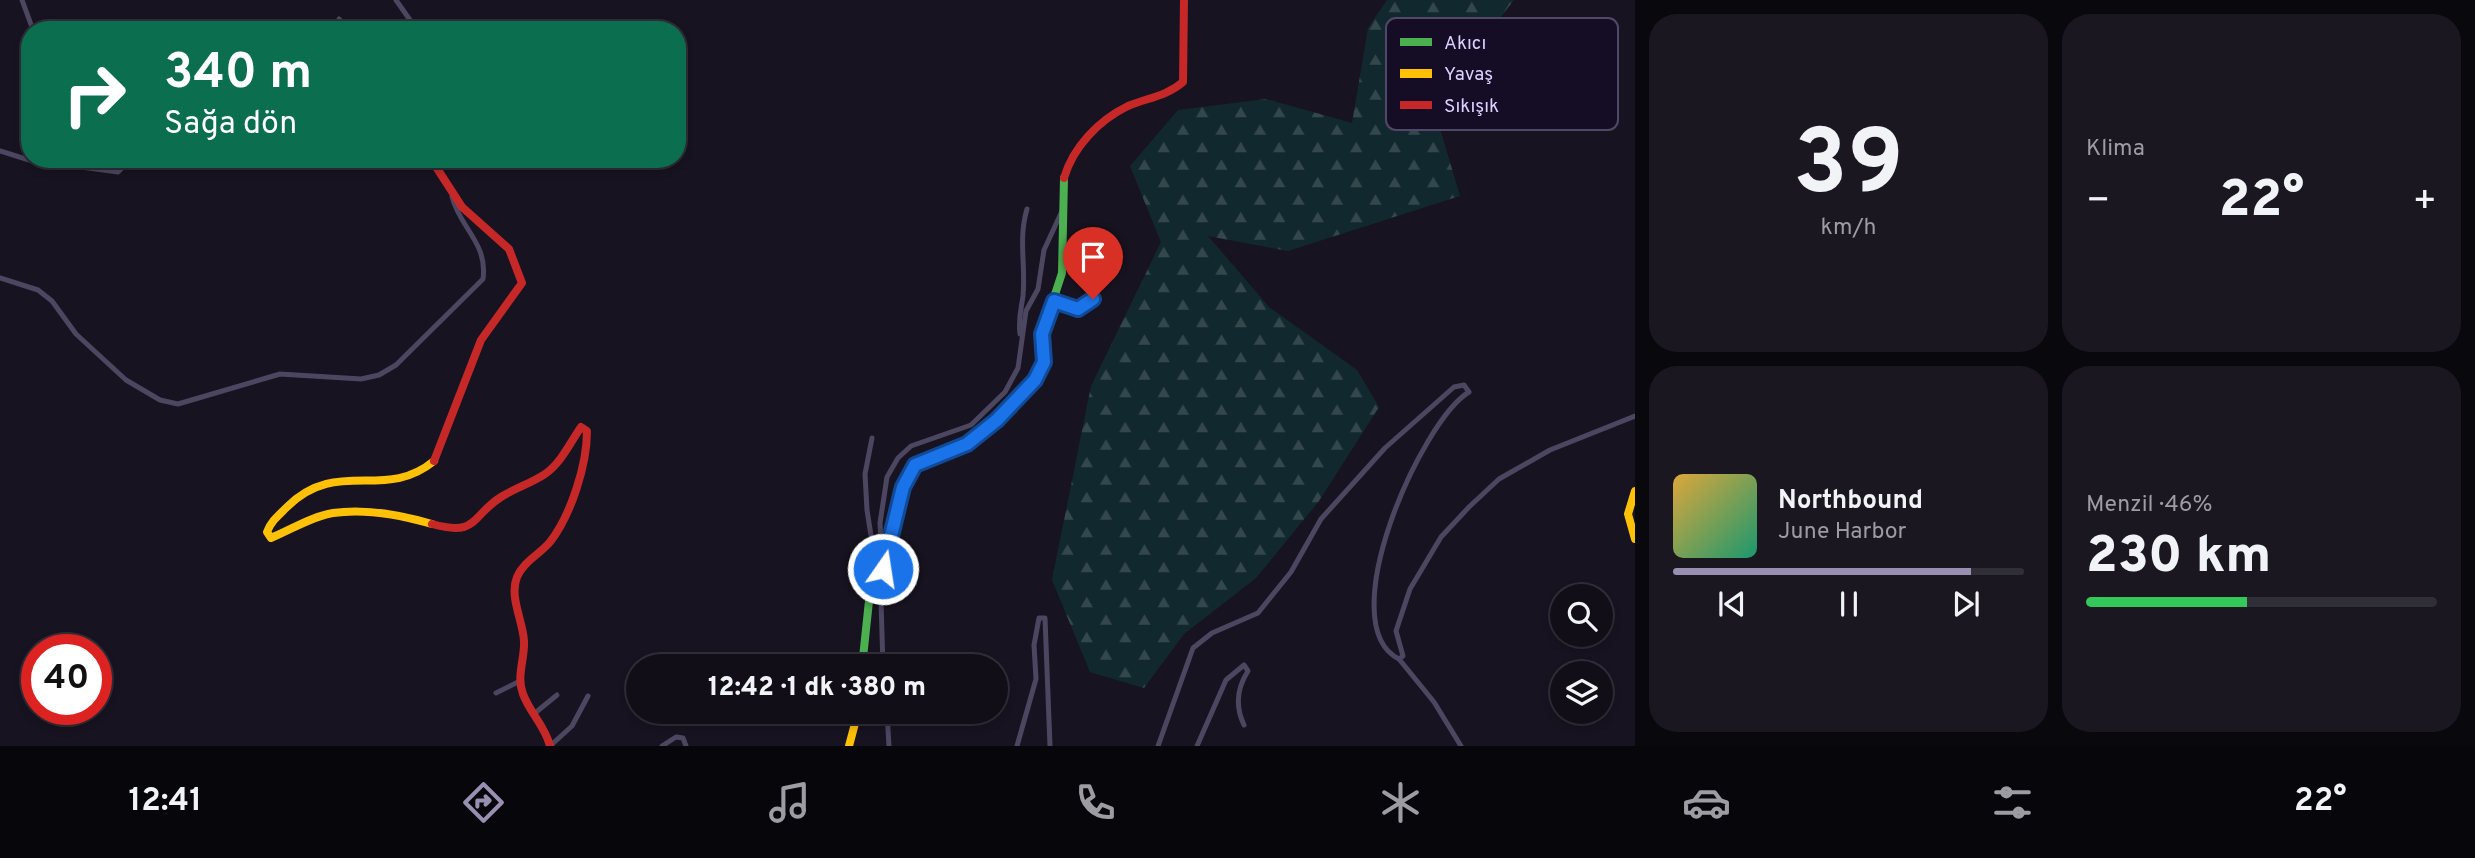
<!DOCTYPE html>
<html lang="tr">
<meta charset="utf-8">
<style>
:root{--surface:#110e18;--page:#1a1721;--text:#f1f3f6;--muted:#9c9ca2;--line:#302e37;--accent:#988fb1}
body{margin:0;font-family:Overpass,sans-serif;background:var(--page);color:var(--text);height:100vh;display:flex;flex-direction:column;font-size:26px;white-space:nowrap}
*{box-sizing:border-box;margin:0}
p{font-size:23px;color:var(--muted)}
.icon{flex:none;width:38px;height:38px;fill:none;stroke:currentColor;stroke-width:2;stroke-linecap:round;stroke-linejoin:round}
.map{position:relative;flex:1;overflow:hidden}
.sheet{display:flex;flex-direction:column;gap:14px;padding:14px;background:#09080d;width:840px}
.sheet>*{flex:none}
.top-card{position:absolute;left:21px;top:21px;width:665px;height:147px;border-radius:28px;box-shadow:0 4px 10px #0003,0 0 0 2px var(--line);background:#0b6e4f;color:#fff;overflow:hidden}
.fabs{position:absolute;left:1550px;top:584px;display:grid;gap:14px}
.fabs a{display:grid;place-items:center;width:63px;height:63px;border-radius:50%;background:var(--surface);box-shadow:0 4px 10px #0003,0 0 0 2px var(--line);font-size:35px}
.speed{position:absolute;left:21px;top:634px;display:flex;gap:14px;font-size:35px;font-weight:700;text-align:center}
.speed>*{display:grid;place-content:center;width:91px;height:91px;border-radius:50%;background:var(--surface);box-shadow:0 4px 10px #0003,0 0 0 2px var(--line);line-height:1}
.speed .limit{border:10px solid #d22;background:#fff;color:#111}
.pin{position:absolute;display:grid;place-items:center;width:60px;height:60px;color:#fff;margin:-72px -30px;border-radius:50% 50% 50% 0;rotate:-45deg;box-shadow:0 0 7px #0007}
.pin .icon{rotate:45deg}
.me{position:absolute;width:77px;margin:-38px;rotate:13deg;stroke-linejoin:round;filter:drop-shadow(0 0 5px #0008)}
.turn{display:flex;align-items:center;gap:24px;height:147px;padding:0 28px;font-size:32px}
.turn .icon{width:91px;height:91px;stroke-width:2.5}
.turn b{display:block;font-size:49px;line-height:60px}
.big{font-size:52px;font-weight:800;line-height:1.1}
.sheet .widget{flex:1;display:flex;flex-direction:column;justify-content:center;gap:10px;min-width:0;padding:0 24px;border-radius:28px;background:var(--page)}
.sheet .dial{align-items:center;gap:0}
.dial b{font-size:91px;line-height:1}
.song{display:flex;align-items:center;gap:21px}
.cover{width:84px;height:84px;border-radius:10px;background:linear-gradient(135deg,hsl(40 70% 55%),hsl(160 70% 35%))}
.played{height:7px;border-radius:4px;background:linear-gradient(90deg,var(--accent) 85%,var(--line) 85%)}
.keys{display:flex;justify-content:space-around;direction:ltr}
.heat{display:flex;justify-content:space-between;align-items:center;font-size:38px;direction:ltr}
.charge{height:10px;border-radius:5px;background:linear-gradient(90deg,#34c759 46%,var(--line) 0)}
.sheet .tiles{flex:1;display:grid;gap:14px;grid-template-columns:repeat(2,1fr)}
.trip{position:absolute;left:626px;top:654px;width:382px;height:70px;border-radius:35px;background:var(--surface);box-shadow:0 4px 10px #0003,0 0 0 2px var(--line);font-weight:800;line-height:70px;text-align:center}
.menu{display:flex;height:112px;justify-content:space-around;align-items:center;background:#07060a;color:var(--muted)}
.menu .icon{width:49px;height:49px}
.menu .selected{color:var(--accent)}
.menu b{font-size:32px;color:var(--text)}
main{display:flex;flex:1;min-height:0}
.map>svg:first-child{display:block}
</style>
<main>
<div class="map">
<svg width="1635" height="746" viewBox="0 0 1635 746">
<defs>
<pattern id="forest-firs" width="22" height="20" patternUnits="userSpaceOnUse" patternTransform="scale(1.75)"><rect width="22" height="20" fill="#11292e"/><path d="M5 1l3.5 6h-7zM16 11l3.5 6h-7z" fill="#33474d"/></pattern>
</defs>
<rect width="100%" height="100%" fill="#171320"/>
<path fill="url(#forest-firs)" d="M 1387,0 L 1514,0 L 1433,105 L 1460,196 L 1288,251 L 1208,236 L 1269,307 L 1357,370 L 1379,407 L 1319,501 L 1256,578 L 1184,634 L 1144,688 L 1090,672 L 1052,580 L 1091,386 L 1161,242 L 1130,166 L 1178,110 L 1266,99 L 1352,123 L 1368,28 Z"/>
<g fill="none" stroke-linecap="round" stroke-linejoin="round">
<g stroke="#4c4761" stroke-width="5">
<path d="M 22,0 L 33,30"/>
<path d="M 396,0 L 417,30"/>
<path d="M 339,19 L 350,30"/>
<path d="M 0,151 L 29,160 L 118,172 L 123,167 L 124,159"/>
<path d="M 0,278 L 38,290 L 52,301 L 76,334 L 126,380 L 160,400 L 178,404 L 280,374 L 361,379 L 379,375 L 396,365 L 483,279 C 488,243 460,228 452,197"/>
<path d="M 1054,301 L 1078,309 L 1093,299"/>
<path d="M 1020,334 C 1018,319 1021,310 1023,296 C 1026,266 1018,239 1027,209"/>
<path d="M 872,438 L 865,474 L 867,510 L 881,600 L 883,667"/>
<path d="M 882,564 L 880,523 L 887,477 L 898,458 L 911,446 L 971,425 L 1005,392 L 1018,368 L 1026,311 L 1038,289 L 1044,250 L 1062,211"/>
<path d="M 1399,659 L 1434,702 L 1461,746"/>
<path d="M 496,693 L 518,682"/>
<path d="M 887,712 L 889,746"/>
<path d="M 535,713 L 557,695"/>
<path d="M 550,746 L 572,726 L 588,696"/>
<path d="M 662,746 L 676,737 L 683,738 L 686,746"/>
<path d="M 1017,746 L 1036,679 L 1034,645 L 1039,618 L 1045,618 L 1050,746"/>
<path d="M 1158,746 L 1193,648 L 1212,633 L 1258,613 L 1291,572 L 1321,519 L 1385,448 L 1454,387 L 1464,385 L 1469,392 C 1421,421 1330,625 1399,659 L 1403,656 L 1396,631 L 1410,589 L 1441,537 L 1469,507 L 1499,479 L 1550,450 L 1635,416"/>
<path d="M 1197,746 L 1226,680 L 1244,665 L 1248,671 C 1237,688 1235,706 1244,725"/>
</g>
<path stroke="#4caf50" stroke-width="8" d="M 862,667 L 869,601 L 883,569 L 903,487 L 915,465 L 967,444 L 997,420 L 1035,380 L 1044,362 L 1042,334 L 1062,273 L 1064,178"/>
<g stroke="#ffc107" stroke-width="8">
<path d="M 1635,491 L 1628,514 L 1635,539"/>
<path d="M 432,524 C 401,515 366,508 333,513 C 313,516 290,530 271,538 L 267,532 C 271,521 279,515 287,507 C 338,457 384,502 434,461"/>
<path d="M 849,746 L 858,712"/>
</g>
<g stroke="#c62828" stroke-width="8">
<path d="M 431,159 L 462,207 L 509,249 L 522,283 L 481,340 L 434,461"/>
<path d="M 1064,178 C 1073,147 1099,120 1128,106 C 1147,98 1167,96 1183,82 L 1184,0"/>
<path d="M 432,524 C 478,537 471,516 501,497 C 515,488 532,483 545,474 C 561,463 570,443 581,427 L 587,431 C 587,465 571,515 550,542 C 540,554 523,562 517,577 C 509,597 523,621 524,641 C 525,659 516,676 523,694 C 530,713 545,726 550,746"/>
</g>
</g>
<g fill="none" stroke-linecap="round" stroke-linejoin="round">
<g stroke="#114b97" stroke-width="18">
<path id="route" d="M 883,569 L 903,487 L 915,465 L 967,444 L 997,420 L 1035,380 L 1044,362 L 1042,334 L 1054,301 L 1078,309 L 1093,299"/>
</g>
<use href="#route" stroke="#1a73e8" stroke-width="12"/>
</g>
<rect x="1386" y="18" width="232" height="112" rx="10" fill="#150d26" stroke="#514867" stroke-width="2"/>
<rect x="1400" y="38" width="32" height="8" fill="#4caf50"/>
<rect x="1400" y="69" width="32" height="9" fill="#ffc107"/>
<rect x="1400" y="101" width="32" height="8" fill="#c62828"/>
<g font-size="19" fill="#ddd2ff">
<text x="1444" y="49">Akıcı</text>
<text x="1444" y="80">Yavaş</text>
<text x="1444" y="112">Sıkışık</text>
</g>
</svg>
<div class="fabs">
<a><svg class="icon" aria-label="search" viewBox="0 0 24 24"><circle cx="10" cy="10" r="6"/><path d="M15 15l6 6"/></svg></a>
<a><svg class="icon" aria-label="layers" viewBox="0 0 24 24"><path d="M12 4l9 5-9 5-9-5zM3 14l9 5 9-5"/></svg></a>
</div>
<div class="speed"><div class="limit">40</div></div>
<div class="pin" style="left:1093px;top:299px;background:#d93025"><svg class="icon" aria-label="arrive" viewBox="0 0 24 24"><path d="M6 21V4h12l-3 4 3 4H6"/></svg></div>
<svg class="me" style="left:883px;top:569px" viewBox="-20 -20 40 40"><circle r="17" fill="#1a73e8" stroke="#fff" stroke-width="3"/><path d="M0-11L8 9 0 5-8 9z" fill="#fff"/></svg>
<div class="trip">12:42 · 1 dk · 380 m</div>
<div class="top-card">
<div class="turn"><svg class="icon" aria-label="right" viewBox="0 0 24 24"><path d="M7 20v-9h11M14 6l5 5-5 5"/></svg><div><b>340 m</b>Sağa dön</div></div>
</div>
</div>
<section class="sheet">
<div class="tiles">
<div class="widget dial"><b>39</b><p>km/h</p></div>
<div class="widget"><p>Klima</p>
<div class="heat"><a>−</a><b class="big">22°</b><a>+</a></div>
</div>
<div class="widget">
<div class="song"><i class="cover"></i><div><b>Northbound</b><p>June Harbor</p></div></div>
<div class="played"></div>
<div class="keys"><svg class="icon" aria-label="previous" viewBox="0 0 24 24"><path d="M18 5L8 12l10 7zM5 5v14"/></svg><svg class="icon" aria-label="pause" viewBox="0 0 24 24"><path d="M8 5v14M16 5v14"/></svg><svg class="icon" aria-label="next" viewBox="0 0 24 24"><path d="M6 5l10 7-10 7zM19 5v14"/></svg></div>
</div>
<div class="widget"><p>Menzil · 46%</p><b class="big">230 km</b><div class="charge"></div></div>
</div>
</section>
</main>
<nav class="menu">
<b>12:41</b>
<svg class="icon selected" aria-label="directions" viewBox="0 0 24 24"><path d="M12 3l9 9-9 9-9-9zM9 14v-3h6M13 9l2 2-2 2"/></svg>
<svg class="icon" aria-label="music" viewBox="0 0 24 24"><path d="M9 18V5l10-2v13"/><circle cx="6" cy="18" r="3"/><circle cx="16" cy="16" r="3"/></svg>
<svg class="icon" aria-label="phone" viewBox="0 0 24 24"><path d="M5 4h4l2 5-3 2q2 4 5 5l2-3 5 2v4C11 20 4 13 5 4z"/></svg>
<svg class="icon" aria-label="climate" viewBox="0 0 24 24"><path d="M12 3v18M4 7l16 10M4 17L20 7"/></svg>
<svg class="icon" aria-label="car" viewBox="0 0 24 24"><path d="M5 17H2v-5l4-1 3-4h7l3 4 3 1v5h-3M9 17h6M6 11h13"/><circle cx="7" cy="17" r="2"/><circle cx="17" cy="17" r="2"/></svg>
<svg class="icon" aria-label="filters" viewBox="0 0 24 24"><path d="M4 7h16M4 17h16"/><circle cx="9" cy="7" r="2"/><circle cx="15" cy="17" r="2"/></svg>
<b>22°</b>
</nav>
